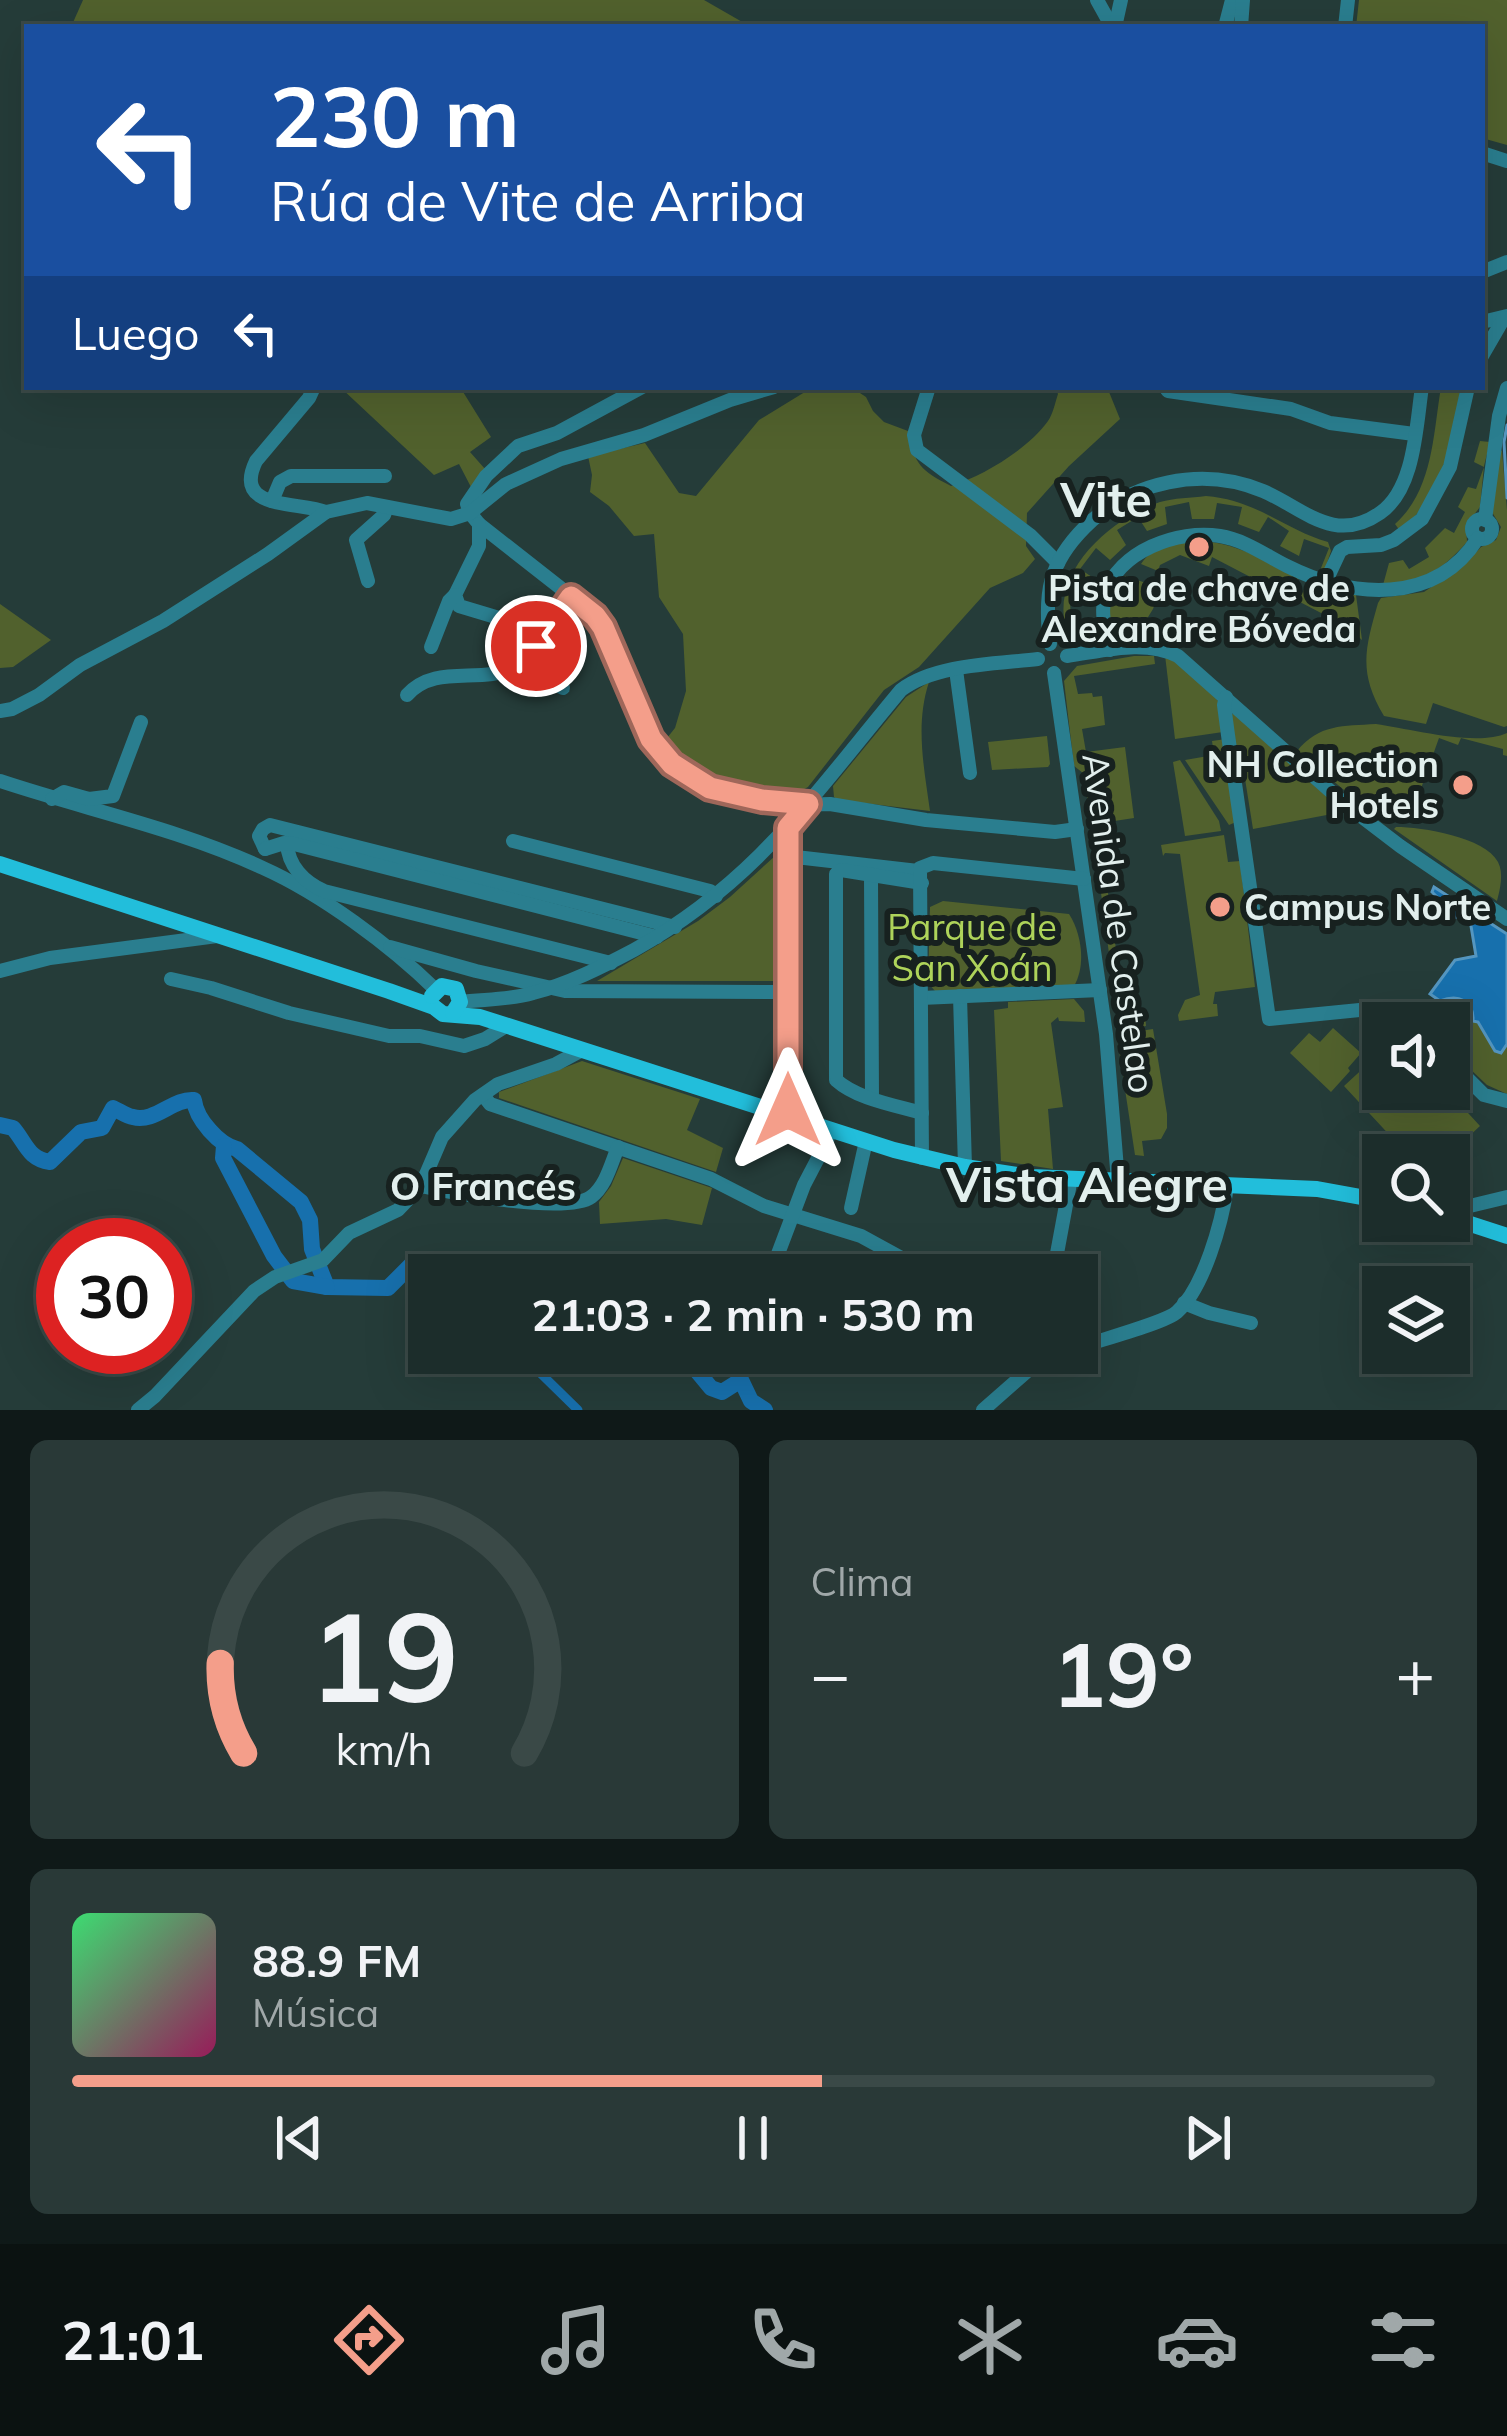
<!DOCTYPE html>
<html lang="es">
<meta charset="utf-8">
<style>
:root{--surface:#1c2d2b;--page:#293937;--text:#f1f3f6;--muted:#a0a8a9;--line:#3a4947;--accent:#f49e8a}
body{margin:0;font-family:Mulish,sans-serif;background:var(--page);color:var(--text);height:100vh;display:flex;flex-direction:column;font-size:45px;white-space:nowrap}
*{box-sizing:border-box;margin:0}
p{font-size:39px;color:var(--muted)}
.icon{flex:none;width:66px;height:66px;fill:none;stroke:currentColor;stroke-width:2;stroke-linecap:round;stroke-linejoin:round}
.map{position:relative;height:1410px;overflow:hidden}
.details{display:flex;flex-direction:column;gap:30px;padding:30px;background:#0f1918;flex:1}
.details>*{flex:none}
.hud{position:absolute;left:24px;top:24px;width:1461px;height:366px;border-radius:0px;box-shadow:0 12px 48px #0002,0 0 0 3px var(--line);background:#1a4fa0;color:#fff;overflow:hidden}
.buttons{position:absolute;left:1362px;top:1002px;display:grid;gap:24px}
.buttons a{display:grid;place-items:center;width:108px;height:108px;border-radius:0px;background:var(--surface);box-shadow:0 12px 48px #0002,0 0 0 3px var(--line);font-size:60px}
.speed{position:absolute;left:36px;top:1218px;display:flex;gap:24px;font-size:60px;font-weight:700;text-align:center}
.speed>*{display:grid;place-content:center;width:156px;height:156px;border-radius:50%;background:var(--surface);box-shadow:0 12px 48px #0002,0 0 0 3px var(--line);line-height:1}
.speed .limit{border:18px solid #d22;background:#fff;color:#111}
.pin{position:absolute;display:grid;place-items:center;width:102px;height:102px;color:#fff;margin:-51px;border:6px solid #fff;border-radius:50%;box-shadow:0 3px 12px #0007}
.me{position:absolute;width:132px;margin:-66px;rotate:0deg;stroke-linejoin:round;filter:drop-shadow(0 0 9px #0008)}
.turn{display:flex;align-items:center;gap:42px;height:252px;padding:0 48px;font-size:54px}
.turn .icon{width:156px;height:156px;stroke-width:2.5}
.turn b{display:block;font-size:84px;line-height:102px}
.then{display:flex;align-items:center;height:114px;padding:0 48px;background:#0003;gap:24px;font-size:45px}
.big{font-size:90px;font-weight:700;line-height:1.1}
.details .widget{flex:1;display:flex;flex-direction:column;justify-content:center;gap:18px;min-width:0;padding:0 42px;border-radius:18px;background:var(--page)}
.details .dial{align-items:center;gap:0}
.dial svg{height:312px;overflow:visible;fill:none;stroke:var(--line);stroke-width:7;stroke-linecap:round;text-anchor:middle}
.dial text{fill:var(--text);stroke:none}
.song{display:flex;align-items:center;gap:36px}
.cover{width:144px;height:144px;border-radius:18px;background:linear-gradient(135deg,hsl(140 70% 55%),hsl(330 70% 35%))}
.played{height:12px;border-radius:6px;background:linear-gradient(90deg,var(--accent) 55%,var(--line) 55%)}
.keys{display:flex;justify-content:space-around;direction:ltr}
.heat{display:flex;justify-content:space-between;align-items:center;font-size:66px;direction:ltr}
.details .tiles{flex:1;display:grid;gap:30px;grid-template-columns:1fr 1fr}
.widget:last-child{grid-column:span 2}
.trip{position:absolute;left:408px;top:1254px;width:690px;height:120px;border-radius:0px;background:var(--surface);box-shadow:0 12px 48px #0002,0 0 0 3px var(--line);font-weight:700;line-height:120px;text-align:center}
.tab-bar{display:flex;height:192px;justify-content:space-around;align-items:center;background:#0b1211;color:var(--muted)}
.tab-bar .icon{width:84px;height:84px}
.tab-bar .active{color:var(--accent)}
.tab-bar b{font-size:54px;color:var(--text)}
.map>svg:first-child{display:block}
</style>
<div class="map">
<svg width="1507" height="1410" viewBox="0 0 1507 1410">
<rect width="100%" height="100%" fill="#253c39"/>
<g fill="#51612d">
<path d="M 83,0 L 704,0 L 751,27 L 71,27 Z"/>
<path d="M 1359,0 L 1507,0 L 1507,145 L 1482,138 L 1482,27 L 1356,27 Z"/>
<path d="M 340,387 L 460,387 L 491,437 L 470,452 L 485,469 L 472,489 L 459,464 L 434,475 Z"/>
<path d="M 813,387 L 851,387 L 866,397 L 873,411 L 884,422 L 908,431 C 915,465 920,470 951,486 C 983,476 1028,449 1048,421 C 1053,414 1055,403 1058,394 L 1055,387 L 1107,387 L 1120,419 L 1069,466 L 1027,513 L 1026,546 L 1035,559 L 1023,573 L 990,588 L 919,667 L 884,690 L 808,787 L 797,793 L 704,776 L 663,743 L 675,728 L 686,691 L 683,634 L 659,597 L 654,534 L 634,536 L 609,506 L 590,492 L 592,475 L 588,456 L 645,443 L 679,493 L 696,496 L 759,420 Z"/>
<path d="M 1441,387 L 1461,387 C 1450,443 1446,491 1400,531 L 1395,524 C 1433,490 1433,435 1441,387 Z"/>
<path d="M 1480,441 L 1490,442 L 1484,466 L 1480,507 L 1466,525 L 1467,542 C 1438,574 1425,579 1383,585 L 1389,563 L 1403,560 L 1409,569 L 1429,557 L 1425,548 L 1445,528 L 1454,533 L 1465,512 L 1458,507 L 1468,487 L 1476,489 L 1484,467 L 1474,462 Z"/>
<path d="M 1500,450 L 1502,451 L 1507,510 L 1507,726 L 1504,727 L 1433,703 L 1426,724 L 1384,716 C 1358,672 1365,649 1378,603 L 1381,598 L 1424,592 L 1465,564 L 1481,547 L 1496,540 L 1501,527 L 1492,512 Z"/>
<path d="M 1206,496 C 1257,500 1283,529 1328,542 L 1331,551 L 1325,569 L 1319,573 L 1329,548 L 1304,539 L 1299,556 L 1280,546 L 1289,531 L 1268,517 L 1259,532 L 1238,524 L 1242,507 L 1217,503 L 1214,519 L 1192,519 L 1189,502 L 1165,507 L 1167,524 L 1147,531 L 1138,517 L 1117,530 L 1126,545 L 1110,560 L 1096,548 L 1080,569 L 1095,579 L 1088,599 L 1070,599 L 1071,624 L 1099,624 L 1099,639 L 1096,643 L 1081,645 L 1078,636 L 1068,635 C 1046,575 1108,520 1160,502 C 1174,498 1191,498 1206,496 Z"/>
<path d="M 1202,541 C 1239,544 1267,561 1299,578 L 1289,597 L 1212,557 L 1209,566 L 1180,555 L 1160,565 L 1158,571 L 1141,564 C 1154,544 1179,542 1202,541 Z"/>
<path d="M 1125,576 L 1161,588 L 1153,609 L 1145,622 L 1152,638 L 1113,639 C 1107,614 1105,594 1125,576 Z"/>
<path d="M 1308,582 L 1356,595 L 1362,640 L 1348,627 L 1298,601 Z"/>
<path d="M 0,604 L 51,640 L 13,667 L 0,668 Z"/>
<path d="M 1165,655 L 1191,669 L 1220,703 L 1223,732 L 1175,739 Z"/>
<path d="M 1134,656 L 1154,656 L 1155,664 L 1074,676 L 1078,694 L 1092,693 L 1093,697 L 1102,696 L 1105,725 L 1082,729 L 1086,752 L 1125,747 L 1134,818 L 1108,822 L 1111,845 L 1096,846 L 1083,773 L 1074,766 L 1064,681 L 1077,666 Z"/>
<path d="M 929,682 C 915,725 924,767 930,811 L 838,800 L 834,797 L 833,786 L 906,697 Z"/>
<path d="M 1231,714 L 1234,714 L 1329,798 L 1332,814 L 1253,829 L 1242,760 L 1234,761 Z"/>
<path d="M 1376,724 C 1411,729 1477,747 1507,733 L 1507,756 L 1503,755 L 1503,749 L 1461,738 L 1458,745 L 1439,738 L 1414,808 L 1406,807 L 1403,810 L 1409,816 L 1379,819 L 1297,751 C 1319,724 1343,726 1376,724 Z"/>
<path d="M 1047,736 L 1050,764 L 1048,767 L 992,770 L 988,742 Z"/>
<path d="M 1226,739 L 1236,822 L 1229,825 L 1185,760 L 1214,755 L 1212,741 Z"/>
<path d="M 1180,760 L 1219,821 L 1221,831 L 1185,836 L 1173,762 Z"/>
<path d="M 1396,827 C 1422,827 1485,837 1498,862 C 1504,873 1500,890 1497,901 L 1394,829 Z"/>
<path d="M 1224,835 L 1228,862 L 1240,861 L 1255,987 L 1215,992 L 1213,1004 L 1217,1004 L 1218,1016 L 1179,1021 L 1178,1015 L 1185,1000 L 1200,995 L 1180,854 L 1165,853 L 1163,856 L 1161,845 Z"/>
<path d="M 1113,853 L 1114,863 L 1104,865 L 1124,1005 L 1135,1005 L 1145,1011 L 1146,1026 L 1122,1030 L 1119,1029 L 1096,855 Z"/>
<path d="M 775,856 L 776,981 L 597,981 L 698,921 L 730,897 Z"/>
<path d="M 943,901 L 1069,914 C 1082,934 1086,966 1074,986 L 935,991 L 928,983 L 930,907 Z"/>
<path d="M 1454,997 C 1468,1000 1473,1007 1473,1021 L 1478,1022 L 1494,1047 L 1505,1048 L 1507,1044 L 1507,1094 L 1487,1085 L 1449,1049 L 1449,1033 L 1457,1031 L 1454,1012 L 1440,1001 Z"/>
<path d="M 1074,999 L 1084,1011 L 1085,1022 L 1059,1021 L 1058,1017 L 1051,1023 L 1063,1107 L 1048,1109 L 1053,1169 L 1001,1161 L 994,1010 L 1008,1008 L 1008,1002 Z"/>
<path d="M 1333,1028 L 1361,1053 L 1348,1068 L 1350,1071 L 1331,1092 L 1290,1053 L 1309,1033 L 1320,1042 Z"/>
<path d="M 1153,1029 L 1167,1114 L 1167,1128 L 1161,1139 L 1142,1141 L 1144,1156 L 1135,1155 L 1117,1037 L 1120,1034 Z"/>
<path d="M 1383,1050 L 1383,1089 L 1446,1089 L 1480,1126 L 1449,1155 L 1408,1155 L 1344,1086 Z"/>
<path d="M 582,1061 L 700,1099 L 687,1130 L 723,1148 L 716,1172 L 499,1098 L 499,1092 Z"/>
<path d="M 623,1158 L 712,1188 L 702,1225 L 666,1219 L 600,1224 L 599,1202 L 611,1186 Z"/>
</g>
<path fill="#1770ad" stroke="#5496c0" stroke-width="3" d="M 1434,887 L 1507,934 L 1507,1044 L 1501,1053 L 1495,1051 L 1478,1022 L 1473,1021 C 1474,1000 1458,994 1440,1001 L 1430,994 L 1455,960 L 1476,956 L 1470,920 L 1465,921 L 1464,916 L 1450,918 L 1449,912 L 1441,912 L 1439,899 L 1432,892 Z"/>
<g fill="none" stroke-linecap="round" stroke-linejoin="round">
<path stroke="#5496c0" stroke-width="3" d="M 1507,425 L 1504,442 L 1507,498"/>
<path stroke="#1770ad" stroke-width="9" d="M 510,1353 L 529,1362 L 578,1410"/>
<g stroke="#1770ad" stroke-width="16">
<path d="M 0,1125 L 13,1128 C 26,1143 28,1159 50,1162 L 81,1132 L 102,1128 L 113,1108 C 120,1111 126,1116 133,1117 C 155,1123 173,1098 194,1100 C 196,1119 219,1145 237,1149 L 301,1202 L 310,1220 L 312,1249 L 327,1287 L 388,1288 L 412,1264 L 418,1264 L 434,1275"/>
<path d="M 224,1146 L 223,1158 L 274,1256 L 293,1281 L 327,1287"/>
<path d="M 682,1353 L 711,1388 L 722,1392 L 741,1380 L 751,1401 L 765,1410"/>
</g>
<g stroke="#2a7e8f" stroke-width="14">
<path d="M 1097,0 L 1112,27"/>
<path d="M 1115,27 L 1121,0"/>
<path d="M 1225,27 L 1232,0"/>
<path d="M 1241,27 L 1243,0"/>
<path d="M 1345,27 L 1348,0"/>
<path d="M 1482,153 L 1507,161"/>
<path d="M 1482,272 L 1507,262"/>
<path d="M 1482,322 L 1507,316"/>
<path d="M 1482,356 L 1504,318"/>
<path d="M 314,387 L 309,398 L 256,461 C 232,511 298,501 326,512"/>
<path d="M 929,387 L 914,435 L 917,450 L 1030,535 L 1058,563"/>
<path d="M 1165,387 L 1168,391 L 1291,409 L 1330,423 L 1414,434"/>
<path d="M 272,501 L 280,482 L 291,476 L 385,476"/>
<path d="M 470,513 L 479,524 L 595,615 L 609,637 L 655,746 L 672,763 L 700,783 L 762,800 L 799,805 L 830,804 L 926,820 L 1055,832 L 1077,829"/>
<path d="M 470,513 L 467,504 L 486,476 L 518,446 L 557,433 L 642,387"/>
<circle cx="1482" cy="529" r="10"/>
<path d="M 1485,520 L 1499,416 L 1507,388"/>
<path d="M 479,524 L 479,546 L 455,595 L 459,606 L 499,618 L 551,623 L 571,597"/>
<path d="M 368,581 L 356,540 L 384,515 L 387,507"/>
<path d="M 1326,581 L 1340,551 L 1347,547 L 1381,545 L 1394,540 L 1422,519 L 1450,467 L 1468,387"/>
<path d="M 1050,644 C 1044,594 1048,564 1085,527 C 1131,481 1202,466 1263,491 C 1303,508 1334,545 1380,513 C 1415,489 1416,426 1422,387"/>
<path d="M 431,647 L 449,601 L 455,595"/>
<path d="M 1110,650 C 1106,632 1100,614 1105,595 C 1118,551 1178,529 1220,536 C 1245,540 1265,555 1287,566 C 1351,598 1435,606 1478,538"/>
<path d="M 1067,656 C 1104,651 1144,639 1178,656 L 1345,804 L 1400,846 L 1507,919"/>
<path d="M 519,666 L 563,688"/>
<path d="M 956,670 L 970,773"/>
<path d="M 1054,673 L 1106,1034 L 1118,1181"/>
<path d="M 407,695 C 436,663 480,685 516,667 C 525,662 529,653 536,646 C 543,638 548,633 551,623"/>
<path d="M 1226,697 L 1224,705 L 1228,735 L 1269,1019 L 1380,1008 L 1394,1011 L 1412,1023"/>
<path d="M 0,711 L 12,709 L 39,695 L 80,665 L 163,621 L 268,554 L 326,512 L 367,503 L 451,519 L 470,513 L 506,484 L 561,459 L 644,435 L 730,400 L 774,387"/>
<path d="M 0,781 C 87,810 180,829 263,868 C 321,894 390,945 436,990"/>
<path d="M 52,799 L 64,792 L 89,799 L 113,796 L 141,722"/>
<path d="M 513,841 L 710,891 L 716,896"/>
<path d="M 287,843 C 288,866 304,882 324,891 L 611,963"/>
<path d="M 265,849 L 259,836 L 263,829 L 270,825 L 675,927"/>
<path d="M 265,849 L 284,843 L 294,844 L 657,937"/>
<path d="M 787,856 L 918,871"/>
<path d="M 871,875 L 872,1098"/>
<path d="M 390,947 L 476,971 L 565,991 L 788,992"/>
<path d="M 0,971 L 50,958 L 217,936"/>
<path d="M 171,979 L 211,988 L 289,1013 L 389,1036 L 420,1036 L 464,1046 L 485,1039 L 506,1026"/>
<path d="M 960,996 L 965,1167"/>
<path d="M 921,998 L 1100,990"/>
<path d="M 460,1002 C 485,999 510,1000 533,993 C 568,984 602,967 634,950 C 756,882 814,794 901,690 C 935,664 996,664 1038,659"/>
<path d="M 1449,1060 L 1484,1095 L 1507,1101"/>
<path d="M 483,1095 L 490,1104 L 711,1179 L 764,1206 L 861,1236 L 903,1259 L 950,1265 L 988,1275"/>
<path d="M 922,1113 C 894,1105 857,1099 836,1080 L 836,874 L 841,870 L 922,883"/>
<path d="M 788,1116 L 788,828"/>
<path d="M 922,1158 L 920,868 L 933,863 L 1084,879"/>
<path d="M 421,1186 C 451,1193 568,1214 591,1197 C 606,1186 611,1164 618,1147"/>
<path d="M 851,1208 L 866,1141"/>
<path d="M 1449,1211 L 1507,1197"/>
<path d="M 770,1275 L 804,1185 L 827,1141 L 830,1129"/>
<path d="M 1053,1275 L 1071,1178"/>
<path d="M 1184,1303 L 1209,1313 L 1251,1323"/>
<path d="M 1077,1348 C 1096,1341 1165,1323 1177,1312 C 1204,1288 1222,1222 1227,1187"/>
<path d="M 744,1353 L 748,1365"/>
<path d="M 138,1410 L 155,1396 L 254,1291 L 275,1277 L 323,1260 L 349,1233 L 398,1210 L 421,1186 L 442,1137 L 475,1100 L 498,1084 L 556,1064 L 582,1050"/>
<path d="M 983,1410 L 1032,1367 L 1062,1353"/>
</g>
<g stroke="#22bedb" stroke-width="16">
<path d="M 0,864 L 389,991 L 434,1007 L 443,1014 L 480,1017 L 894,1150 L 965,1167 L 1031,1177 L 1317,1189 L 1383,1201"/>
<path d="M 432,996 L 442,986 L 456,989 L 460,1002 L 453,1013"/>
<path d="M 1449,1217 L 1507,1236"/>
</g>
</g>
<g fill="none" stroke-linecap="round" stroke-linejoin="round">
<g stroke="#9f675a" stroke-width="30">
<path id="route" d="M 536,646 L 571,597 L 595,616 L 603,627 L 651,739 L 672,764 L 710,788 L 762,800 L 808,804 L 788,828 L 788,1110"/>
</g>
<use href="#route" stroke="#f49e8a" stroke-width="21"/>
</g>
<g fill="#f49e8a" stroke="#17211f" stroke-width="4.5">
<circle cx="1199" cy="547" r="12"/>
<circle cx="1463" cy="785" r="12"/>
<circle cx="1220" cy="907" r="12"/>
</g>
<g text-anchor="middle" stroke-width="12" stroke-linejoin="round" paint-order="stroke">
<g font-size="36" font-weight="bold" fill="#e2efed" stroke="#17211f">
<text x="1199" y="601">Pista de chave de<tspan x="1199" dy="41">Alexandre Bóveda</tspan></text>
<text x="1439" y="777" text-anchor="end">NH Collection<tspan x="1439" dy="41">Hotels</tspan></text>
<text x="1244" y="920" text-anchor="start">Campus Norte</text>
</g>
<g font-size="36" fill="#e2efed" stroke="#17211f">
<text transform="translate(1119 923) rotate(82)" y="13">Avenida de Castelao</text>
</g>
<g font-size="36" fill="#aed35a" stroke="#17211f">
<text x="972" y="940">Parque de<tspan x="972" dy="41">San Xoán</tspan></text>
</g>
<g font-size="39" font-weight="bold" fill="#e2efed" stroke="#17211f">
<text x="483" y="1200">O Francés</text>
</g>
<g font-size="48" font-weight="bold" fill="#e2efed" stroke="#17211f">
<text x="1106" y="517">Vite</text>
<text x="1087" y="1202">Vista Alegre</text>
</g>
</g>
</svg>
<div class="buttons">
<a><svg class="icon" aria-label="sound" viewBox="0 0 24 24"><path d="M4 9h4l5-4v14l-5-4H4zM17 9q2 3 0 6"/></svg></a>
<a><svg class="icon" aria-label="search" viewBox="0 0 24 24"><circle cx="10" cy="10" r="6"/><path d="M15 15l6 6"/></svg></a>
<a><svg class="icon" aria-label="layers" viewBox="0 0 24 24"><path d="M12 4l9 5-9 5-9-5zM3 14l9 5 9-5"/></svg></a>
</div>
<div class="speed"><div class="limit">30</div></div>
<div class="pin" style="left:536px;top:646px;background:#d93025"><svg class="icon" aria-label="arrive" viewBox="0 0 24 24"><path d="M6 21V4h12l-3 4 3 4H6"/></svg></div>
<svg class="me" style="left:788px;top:1110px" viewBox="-20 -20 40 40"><path d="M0-17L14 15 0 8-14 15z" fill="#f49e8a" stroke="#fff" stroke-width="4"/></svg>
<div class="trip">21:03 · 2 min · 530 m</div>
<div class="hud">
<div class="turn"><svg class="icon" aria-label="left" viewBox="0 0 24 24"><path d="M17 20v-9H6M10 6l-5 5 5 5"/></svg><div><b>230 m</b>Rúa de Vite de Arriba</div></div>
<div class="then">Luego<svg class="icon" aria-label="left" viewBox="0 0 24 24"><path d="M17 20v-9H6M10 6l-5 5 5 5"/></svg></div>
</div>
</div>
<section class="details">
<div class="tiles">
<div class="widget dial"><svg viewBox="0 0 100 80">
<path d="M14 69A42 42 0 1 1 86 69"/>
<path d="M14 69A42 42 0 0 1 8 46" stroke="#f49e8a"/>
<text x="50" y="56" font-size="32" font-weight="700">19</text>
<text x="50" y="72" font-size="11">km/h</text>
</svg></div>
<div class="widget"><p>Clima</p>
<div class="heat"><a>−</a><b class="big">19°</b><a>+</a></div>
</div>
<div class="widget">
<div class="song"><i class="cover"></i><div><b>88.9 FM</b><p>Música</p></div></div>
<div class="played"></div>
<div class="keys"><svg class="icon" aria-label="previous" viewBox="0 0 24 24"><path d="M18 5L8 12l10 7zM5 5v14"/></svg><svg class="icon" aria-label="pause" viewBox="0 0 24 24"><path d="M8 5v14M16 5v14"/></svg><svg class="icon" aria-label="next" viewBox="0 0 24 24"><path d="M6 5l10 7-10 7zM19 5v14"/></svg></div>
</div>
</div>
</section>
<nav class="tab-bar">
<b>21:01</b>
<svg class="icon active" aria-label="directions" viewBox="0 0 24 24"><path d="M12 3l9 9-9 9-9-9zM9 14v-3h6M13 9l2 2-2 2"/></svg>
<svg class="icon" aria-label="music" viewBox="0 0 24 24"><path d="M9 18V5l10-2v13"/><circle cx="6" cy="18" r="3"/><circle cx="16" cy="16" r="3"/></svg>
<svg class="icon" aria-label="phone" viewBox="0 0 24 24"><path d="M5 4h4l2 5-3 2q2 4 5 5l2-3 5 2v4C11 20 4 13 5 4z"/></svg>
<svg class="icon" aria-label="climate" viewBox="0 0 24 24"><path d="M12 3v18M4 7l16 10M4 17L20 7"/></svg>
<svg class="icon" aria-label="car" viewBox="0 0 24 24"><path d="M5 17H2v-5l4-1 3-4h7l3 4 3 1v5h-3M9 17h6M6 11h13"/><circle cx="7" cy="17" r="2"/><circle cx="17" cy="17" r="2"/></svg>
<svg class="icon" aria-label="filters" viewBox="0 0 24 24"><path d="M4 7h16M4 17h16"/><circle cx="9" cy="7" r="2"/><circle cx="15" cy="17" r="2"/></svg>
</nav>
